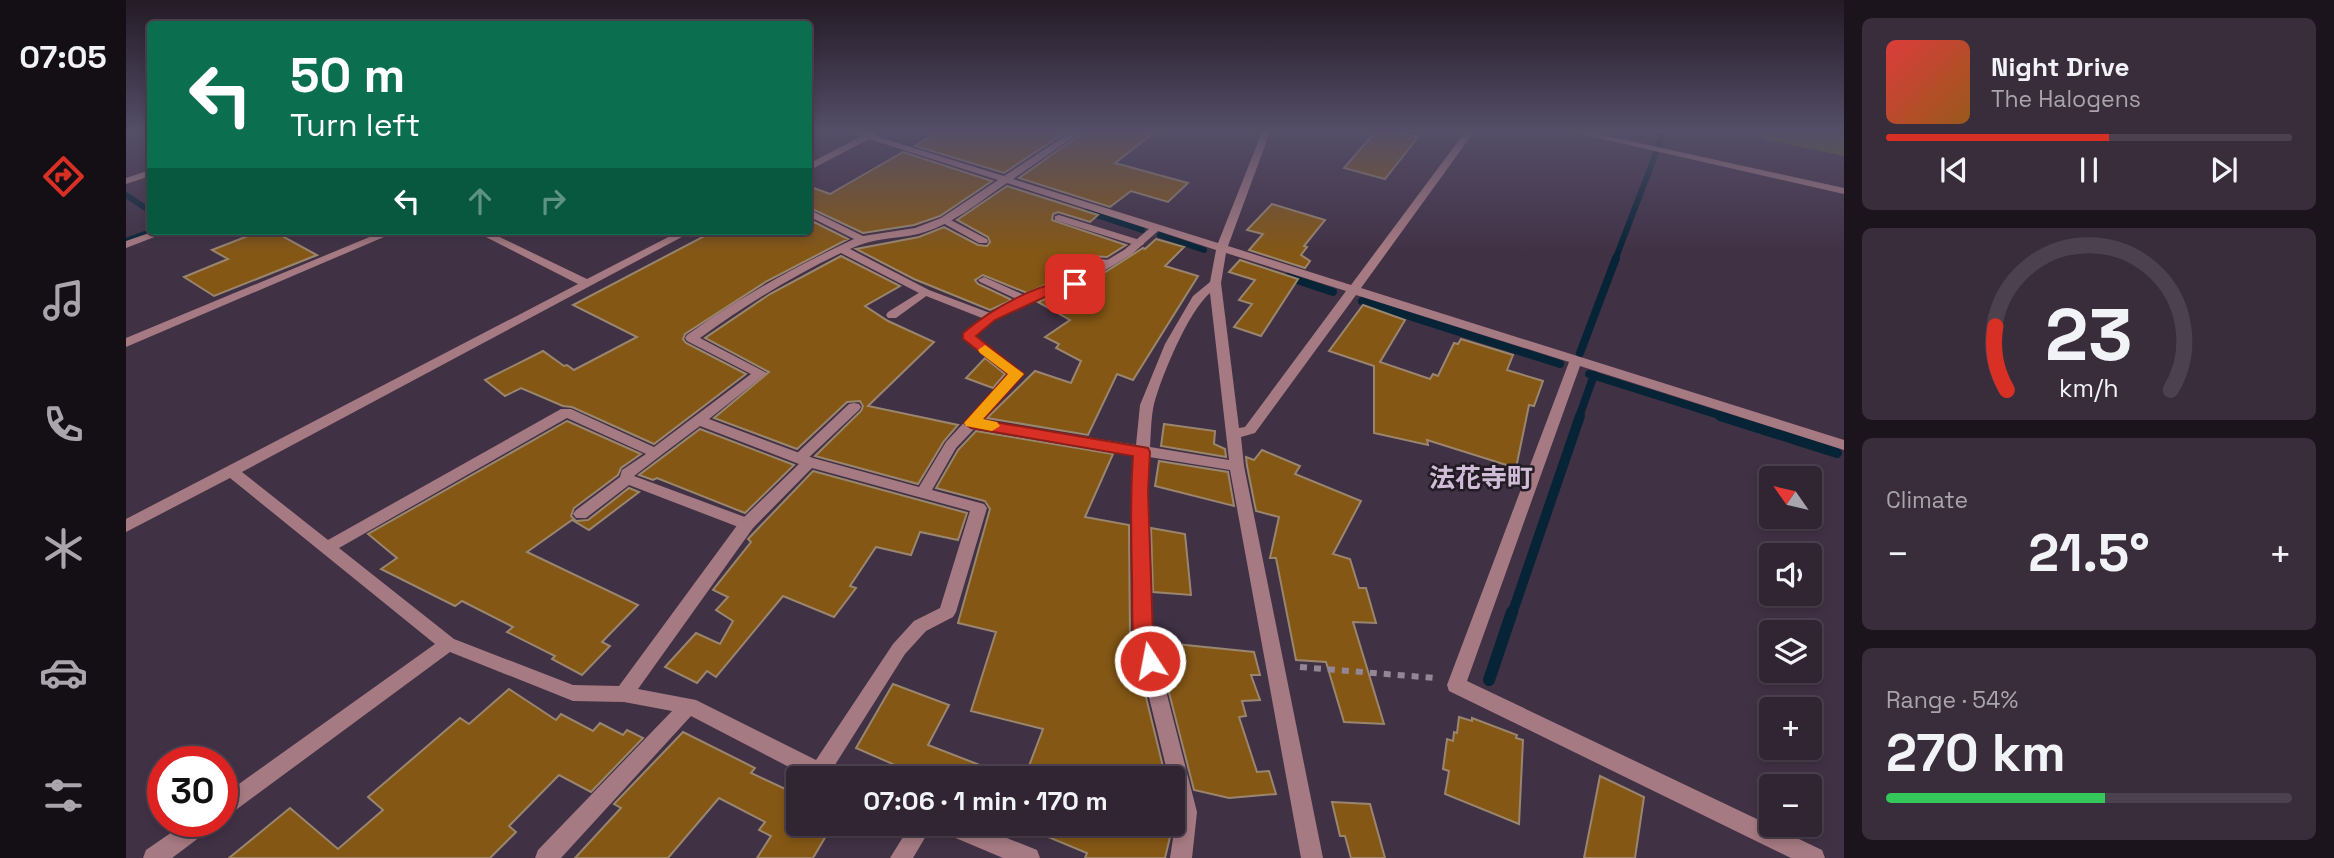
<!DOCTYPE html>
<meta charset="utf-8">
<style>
:root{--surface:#312534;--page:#392d3c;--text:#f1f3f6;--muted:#a8a5ac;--line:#4c424f;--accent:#d93025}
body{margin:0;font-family:"Space Grotesk","Noto Sans JP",sans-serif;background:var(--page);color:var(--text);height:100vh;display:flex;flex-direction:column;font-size:26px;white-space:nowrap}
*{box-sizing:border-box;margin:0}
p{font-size:23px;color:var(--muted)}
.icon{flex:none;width:38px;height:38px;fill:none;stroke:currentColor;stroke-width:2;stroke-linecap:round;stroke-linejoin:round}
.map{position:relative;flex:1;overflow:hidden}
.drawer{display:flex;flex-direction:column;gap:18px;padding:18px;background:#1b141d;width:490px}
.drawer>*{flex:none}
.top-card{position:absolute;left:21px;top:21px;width:665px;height:214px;border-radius:7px;box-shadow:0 4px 10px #0003,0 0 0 2px var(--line);background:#0b6e4f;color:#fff;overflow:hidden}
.needle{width:46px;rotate:304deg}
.fabs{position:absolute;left:1633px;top:466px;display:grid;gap:14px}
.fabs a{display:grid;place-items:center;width:63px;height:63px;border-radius:7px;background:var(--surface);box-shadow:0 4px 10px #0003,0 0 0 2px var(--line);font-size:35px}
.speed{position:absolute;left:21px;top:746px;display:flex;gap:14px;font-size:35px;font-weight:700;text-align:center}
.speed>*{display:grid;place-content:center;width:91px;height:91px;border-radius:50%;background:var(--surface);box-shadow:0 4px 10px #0003,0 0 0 2px var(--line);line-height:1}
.speed .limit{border:10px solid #d22;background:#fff;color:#111}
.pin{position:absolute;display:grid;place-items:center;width:60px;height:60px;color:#fff;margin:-30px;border-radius:14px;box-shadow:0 4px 10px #0006}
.me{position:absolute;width:77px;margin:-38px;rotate:349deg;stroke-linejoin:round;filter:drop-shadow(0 0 5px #0008)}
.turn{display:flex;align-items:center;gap:24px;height:147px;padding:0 28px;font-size:32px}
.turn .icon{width:91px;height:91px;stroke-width:2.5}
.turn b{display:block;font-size:49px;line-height:60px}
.lanes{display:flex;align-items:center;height:66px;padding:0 28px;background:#0003;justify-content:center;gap:35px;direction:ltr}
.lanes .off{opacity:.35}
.big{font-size:52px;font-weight:800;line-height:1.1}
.drawer .widget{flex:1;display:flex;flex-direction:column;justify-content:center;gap:10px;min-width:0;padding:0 24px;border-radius:10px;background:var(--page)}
.drawer .dial{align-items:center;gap:0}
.dial svg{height:182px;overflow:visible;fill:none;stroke:var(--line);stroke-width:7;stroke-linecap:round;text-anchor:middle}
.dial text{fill:var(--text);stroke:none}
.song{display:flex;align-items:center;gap:21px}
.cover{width:84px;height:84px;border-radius:10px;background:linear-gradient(135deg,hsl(0 70% 55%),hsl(30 70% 35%))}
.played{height:7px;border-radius:4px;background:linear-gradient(90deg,var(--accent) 55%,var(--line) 55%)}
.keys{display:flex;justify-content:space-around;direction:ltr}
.heat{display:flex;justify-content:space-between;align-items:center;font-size:38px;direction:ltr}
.charge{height:10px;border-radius:5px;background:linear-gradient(90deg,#34c759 54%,var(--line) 0)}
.trip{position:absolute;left:660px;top:766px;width:399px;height:70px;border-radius:7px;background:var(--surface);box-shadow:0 4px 10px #0003,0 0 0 2px var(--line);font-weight:800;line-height:70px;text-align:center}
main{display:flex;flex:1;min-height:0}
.tabs{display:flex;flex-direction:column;width:126px;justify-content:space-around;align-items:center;background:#140f15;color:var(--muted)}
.tabs .icon{width:49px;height:49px}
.tabs .current{color:var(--accent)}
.tabs b{font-size:32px;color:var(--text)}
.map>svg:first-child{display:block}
</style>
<main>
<nav class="tabs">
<b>07:05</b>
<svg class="icon current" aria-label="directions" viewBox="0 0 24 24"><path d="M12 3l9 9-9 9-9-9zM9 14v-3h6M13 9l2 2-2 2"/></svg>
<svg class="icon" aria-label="music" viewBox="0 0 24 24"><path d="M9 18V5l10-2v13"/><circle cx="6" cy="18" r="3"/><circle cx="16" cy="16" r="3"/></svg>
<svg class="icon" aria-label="phone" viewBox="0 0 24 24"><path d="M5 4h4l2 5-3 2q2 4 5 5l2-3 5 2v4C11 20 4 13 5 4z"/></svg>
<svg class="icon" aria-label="climate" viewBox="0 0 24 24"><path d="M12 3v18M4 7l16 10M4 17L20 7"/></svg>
<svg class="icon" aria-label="car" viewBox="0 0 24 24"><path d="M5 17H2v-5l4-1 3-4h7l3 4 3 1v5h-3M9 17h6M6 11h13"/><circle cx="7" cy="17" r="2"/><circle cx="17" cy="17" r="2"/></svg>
<svg class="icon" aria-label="filters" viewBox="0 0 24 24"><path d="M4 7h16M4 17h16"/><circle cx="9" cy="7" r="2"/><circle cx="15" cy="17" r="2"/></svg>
</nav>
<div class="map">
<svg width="1718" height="858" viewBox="0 0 1718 858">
<rect width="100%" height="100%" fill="#413145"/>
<path fill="#5b661b" d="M 1637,132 L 1718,132 L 1718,156 L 1636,139 Z"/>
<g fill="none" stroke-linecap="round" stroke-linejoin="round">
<g stroke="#072436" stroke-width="6">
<path d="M 1532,147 L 1538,132"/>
<path d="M 0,195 L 24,211"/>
<path d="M 961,212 L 1016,230"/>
<path d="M 1034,235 L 1078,250"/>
<path d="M 0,241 L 27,231"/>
<path d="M 1489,260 L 1530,153"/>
</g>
<g stroke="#072436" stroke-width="8">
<path d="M 1162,277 L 1207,292"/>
<path d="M 1236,301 L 1434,364"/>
<path d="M 1454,353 L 1490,258"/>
<path d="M 1463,374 L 1599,417"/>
<path d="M 1453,417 L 1468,375"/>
</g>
<g stroke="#072436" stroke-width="10">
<path d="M 1594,416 L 1711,453"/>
<path d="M 1386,614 L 1454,416"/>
</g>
<path stroke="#072436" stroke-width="12" d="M 1363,680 L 1386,612"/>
</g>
<g fill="#845715" stroke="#9a866f" stroke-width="2">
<path d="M 812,132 L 940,132 L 878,173 L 789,146 Z"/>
<path d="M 958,132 L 1029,132 L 989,163 L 1062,183 L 1042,202 L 1005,191 L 984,207 L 893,178 Z"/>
<path d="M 1249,132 L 1271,132 L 1292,137 L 1259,179 L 1218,168 Z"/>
<path d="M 777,152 L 866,181 L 814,216 L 788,225 L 737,233 L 682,207 L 682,186 L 704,194 Z"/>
<path d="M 881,186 L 972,215 L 964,222 L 932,212 L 927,214 L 926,220 L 1000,245 L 981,257 L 944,255 L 936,260 L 939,264 L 965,267 L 945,278 L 929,281 L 901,293 L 857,275 L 849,280 L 852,284 L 886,300 L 864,310 L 788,279 L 730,249 L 793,237 L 818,227 L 852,245 L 861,246 L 864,242 L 862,237 L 831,220 Z"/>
<path d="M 1146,204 L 1199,220 L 1178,246 L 1181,247 L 1175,255 L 1184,261 L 1179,268 L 1123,250 L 1137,234 L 1121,230 Z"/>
<path d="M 682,219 L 722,239 L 641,281 L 559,334 L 557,339 L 560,343 L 620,374 L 528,444 L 446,407 L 437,406 L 395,388 L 379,396 L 359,380 L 417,351 L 438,366 L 441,365 L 448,370 L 511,337 L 447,305 L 588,231 L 682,231 Z"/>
<path d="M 135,231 L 147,231 L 191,255 L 88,296 L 58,277 L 102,259 L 86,250 Z"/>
<path d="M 1030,239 L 1058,247 L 1039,266 L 1072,276 L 1007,380 L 991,374 L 962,435 L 861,418 L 909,371 L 945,383 L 955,361 L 930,348 L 933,344 L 919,337 L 944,320 L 912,302 L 937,291 L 954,288 L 1017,248 L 1019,249 Z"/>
<path d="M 715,256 L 774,286 L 739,306 L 762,321 L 808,342 L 742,406 L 832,425 L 818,441 L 792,484 L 689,456 L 735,411 L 737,406 L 734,401 L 721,402 L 671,449 L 588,418 L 643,372 L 579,338 L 644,294 Z"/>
<path d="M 1114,260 L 1172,279 L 1135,336 L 1108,327 L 1126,304 L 1113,300 L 1129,280 L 1103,272 Z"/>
<path d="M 1237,305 L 1279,320 L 1254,362 L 1304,379 L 1307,374 L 1312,376 L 1328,343 L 1332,344 L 1335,339 L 1387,355 L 1381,370 L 1417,381 L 1408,406 L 1403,405 L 1390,468 L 1301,440 L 1302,445 L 1248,433 L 1248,366 L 1203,351 Z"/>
<path d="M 859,358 L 879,374 L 867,388 L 840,378 Z"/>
<path d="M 441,421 L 515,454 L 495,468 L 492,475 L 448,508 L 445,516 L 450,521 L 462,520 L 503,488 L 513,492 L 463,530 L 446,520 L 401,552 L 512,605 L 476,642 L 484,646 L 456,675 L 426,659 L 429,656 L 381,632 L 387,627 L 336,601 L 329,606 L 255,569 L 271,558 L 242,534 Z"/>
<path d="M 1038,424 L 1089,431 L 1088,444 L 1099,449 L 1100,457 L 1035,446 Z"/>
<path d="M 574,429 L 668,465 L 619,513 L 531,478 L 527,480 L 513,475 Z"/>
<path d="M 850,431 L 987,454 L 959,517 L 1003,525 L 1004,639 L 1006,640 L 1040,779 L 1015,779 L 984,772 L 983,779 L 898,779 L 917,729 L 845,711 L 870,632 L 832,623 L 864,509 L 859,501 L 810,488 L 832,450 Z"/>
<path d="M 1136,450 L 1174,466 L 1169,474 L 1235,501 L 1207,554 L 1224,559 L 1233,588 L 1240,588 L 1250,623 L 1227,622 L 1258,724 L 1218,722 L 1200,662 L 1170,660 L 1150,558 L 1144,558 L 1153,517 L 1130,511 L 1121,466 L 1120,457 L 1128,460 Z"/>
<path d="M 1033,461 L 1102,472 L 1108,506 L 1029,486 Z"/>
<path d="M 687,471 L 841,513 L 832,540 L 794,532 L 785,555 L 750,547 L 724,586 L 730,588 L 708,617 L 657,596 L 590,677 L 581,671 L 571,683 L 539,667 L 570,633 L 594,644 L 607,621 L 590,610 L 602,597 L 587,590 L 625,542 L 622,539 Z"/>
<path d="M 1025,528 L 1059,534 L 1065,595 L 1027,592 Z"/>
<path d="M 1030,642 L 1128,652 L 1134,675 L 1125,675 L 1134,700 L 1116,701 L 1120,716 L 1113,717 L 1131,772 L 1143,771 L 1150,794 L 1103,798 L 1068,790 Z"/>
<path d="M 767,684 L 823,705 L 802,745 L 890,779 L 801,779 L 730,748 Z"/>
<path d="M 383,689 L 430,720 L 435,714 L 467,731 L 474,723 L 497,735 L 501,730 L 517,738 L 465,792 L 433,775 L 383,826 L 390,832 L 364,858 L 103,858 L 164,808 L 212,849 L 257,810 L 242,797 L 334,718 L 343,724 Z"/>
<path d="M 1333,717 L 1346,721 L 1346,718 L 1391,735 L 1390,738 L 1397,740 L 1393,824 L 1319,794 L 1323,771 L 1317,769 L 1321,739 L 1327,741 L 1328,732 L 1331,733 Z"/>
<path d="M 557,732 L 629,768 L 625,773 L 672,795 L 672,824 L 707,824 L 687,858 L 631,858 L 645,836 L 633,830 L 639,822 L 593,798 L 542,858 L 449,858 L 495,808 L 488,804 Z"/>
<path d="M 1474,776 L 1518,797 L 1509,858 L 1458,858 Z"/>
<path d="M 1206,802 L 1244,804 L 1259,858 L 1225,858 L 1219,836 L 1214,836 Z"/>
<path d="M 891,824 L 1011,824 L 1044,837 L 1039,858 L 959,858 L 961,853 Z"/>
</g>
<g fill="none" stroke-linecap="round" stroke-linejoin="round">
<path stroke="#948697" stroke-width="6" stroke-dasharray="7 7" stroke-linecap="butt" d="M 1174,667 L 1309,678"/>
<g fill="#a67a82" fill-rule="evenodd">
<path d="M 933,215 L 1017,241 L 1018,243 L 1017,245 L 1009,245 L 929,220 L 929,216 Z"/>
<path d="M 819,217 L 861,239 L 862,241 L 861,243 L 853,243 L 815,222 L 815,218 Z"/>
<path d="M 945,257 L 985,260 L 991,263 L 985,266 L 941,262 L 939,260 Z"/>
<path d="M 858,277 L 905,298 L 907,300 L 905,302 L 897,302 L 854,282 L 852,280 Z"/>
<path d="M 799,289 L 805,292 L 803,294 L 770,318 L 762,318 L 760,315 L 762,312 Z"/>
<path d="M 728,403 L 733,404 L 735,407 L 733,410 L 678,462 L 668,462 L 666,459 L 668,456 L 723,404 Z"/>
<path d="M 529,448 L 536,453 L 534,456 L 508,476 L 627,520 L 629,524 L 627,528 L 615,528 L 503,485 L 460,518 L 450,518 L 447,514 L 450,510 L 494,477 L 496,470 Z"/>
<path d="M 785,824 L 807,824 L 787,858 L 764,858 Z"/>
</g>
<g fill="#a67a82" fill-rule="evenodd">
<path d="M 725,132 L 749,132 L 749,136 L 878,176 L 945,132 L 955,132 L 887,179 L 1092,243 L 1136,132 L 1144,132 L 1102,246 L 1225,285 L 1339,132 L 1348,132 L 1235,288 L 1718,440 L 1718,450 L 1454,366 L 1341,681 L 1696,850 L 1699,858 L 1665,858 L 1323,691 L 1321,685 L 1443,362 L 1230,295 L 1129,433 L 1115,437 L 1118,466 L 1197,858 L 1175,858 L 1104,470 L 1023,457 L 1021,492 L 1026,636 L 1071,812 L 1066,858 L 1044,858 L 1051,812 L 1046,795 L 1046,779 L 1043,779 L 1008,636 L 1005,492 L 1009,454 L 849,428 L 830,448 L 806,490 L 858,504 L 861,508 L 830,612 L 827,617 L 800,631 L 779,654 L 707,768 L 715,772 L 718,779 L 686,779 L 565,716 L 435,858 L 409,858 L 412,850 L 546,711 L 498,702 L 447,701 L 324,652 L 103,815 L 96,818 L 96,796 L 309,644 L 104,478 L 0,532 L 0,519 L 452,284 L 348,231 L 361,231 L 461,279 L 554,231 L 567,231 L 116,472 L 202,540 L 435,409 L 445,409 L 528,447 L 625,374 L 561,341 L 559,338 L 561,335 C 616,296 666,268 728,239 L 682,216 L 682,209 L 737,236 L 789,228 L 815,218 L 872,180 L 743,139 L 682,171 L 682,164 L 734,137 ZM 881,183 L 1023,229 L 998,250 L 946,281 L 930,283 L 864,313 L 803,290 L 724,249 C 746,238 768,239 792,234 C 825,226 853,202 881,183 ZM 1032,231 L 1090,250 L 1084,282 L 1067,296 L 1039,344 L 1014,405 L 1010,445 L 856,420 L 898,374 L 850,336 L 868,320 L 936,288 L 953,286 L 1006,254 ZM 715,253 L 795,294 L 856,318 L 836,336 L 883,374 L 820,442 L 793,487 L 687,458 L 583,419 L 641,373 L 574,338 C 619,305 665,277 715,253 ZM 1100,253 L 1220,291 L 1119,427 L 1113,428 L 1095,283 ZM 1084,293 L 1103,460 L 1024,447 C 1025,433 1025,417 1028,404 C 1036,375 1062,312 1084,293 ZM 441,418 L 529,458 L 534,456 L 574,426 L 673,464 L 615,520 L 493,686 L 447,685 L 328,639 L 213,548 ZM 686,468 L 844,511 L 814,608 L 788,621 L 767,644 L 690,760 L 570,700 L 512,689 L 627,528 Z"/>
<path d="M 1446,132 L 1463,132 L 1718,188 L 1718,194 Z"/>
<path d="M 24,170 L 24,176 L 0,184 L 0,178 Z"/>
<path d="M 29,231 L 44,231 L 0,248 L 0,241 Z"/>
<path d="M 258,231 L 272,231 L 0,347 L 0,338 Z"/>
<path d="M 62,821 L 89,821 L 86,828 L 46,858 L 17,858 L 20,850 Z"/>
<path d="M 810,824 L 846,824 L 911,850 L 914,858 L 877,858 L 813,831 Z"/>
</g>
</g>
<linearGradient id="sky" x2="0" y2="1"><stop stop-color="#241b26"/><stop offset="0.52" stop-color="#544e68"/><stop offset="1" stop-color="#544e68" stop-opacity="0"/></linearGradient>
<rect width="1718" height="252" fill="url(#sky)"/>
<path fill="#d93025" stroke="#8d1f18" stroke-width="2" d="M 949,280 L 953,282 L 953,287 L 936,289 L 869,320 L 850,336 L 898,374 L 857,420 L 1022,448 L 1024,452 L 1022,492 L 1027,636 L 1034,661 L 1031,667 L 1024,670 L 1016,667 C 1003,640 1007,606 1006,576 C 1005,536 1004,496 1007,456 L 845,428 L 838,423 L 882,374 L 837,339 L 837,333 C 864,310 912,282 949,280 Z"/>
<path fill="#f59e0b" d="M 859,345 L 898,374 L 857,419 L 871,422 L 874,426 L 866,431 L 840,426 L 838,423 L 882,374 L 854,353 L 852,350 Z"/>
<g text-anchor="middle" stroke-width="5" stroke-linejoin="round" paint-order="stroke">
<g font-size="26" font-weight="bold" fill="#d0bcd6" stroke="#231c25">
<text x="1355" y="487">法花寺町</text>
</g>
</g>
</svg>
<div class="fabs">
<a><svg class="needle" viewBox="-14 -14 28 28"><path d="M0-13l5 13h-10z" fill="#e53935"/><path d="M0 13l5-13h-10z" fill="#a8a5ac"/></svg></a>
<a><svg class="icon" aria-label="sound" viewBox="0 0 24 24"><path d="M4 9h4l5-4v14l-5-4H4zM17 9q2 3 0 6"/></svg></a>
<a><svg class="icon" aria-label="layers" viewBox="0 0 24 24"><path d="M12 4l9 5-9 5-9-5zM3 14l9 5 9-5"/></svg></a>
<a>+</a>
<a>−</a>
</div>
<div class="speed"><div class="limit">30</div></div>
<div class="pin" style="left:949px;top:284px;background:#d93025"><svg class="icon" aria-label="arrive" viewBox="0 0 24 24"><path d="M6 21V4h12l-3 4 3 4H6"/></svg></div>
<svg class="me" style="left:1024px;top:661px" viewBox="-20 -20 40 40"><circle r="17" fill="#d93025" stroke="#fff" stroke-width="3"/><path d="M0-11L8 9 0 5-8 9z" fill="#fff"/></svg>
<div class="trip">07:06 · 1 min · 170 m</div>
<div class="top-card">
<div class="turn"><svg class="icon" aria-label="left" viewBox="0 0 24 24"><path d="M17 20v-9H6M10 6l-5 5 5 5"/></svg><div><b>50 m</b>Turn left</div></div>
<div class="lanes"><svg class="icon" aria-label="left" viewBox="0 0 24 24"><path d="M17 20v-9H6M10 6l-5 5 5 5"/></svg><svg class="icon off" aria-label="ahead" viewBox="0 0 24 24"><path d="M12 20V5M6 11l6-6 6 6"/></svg><svg class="icon off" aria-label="right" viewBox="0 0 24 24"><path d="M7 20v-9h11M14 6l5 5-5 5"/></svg></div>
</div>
</div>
<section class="drawer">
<div class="widget">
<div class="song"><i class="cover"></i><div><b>Night Drive</b><p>The Halogens</p></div></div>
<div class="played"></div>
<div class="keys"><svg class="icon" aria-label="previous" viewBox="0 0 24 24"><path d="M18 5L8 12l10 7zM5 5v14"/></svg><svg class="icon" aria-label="pause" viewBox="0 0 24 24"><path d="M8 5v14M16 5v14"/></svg><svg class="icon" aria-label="next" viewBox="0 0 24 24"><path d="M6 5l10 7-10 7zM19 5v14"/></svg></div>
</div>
<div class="widget dial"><svg viewBox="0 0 100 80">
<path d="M14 69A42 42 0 1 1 86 69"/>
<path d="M14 69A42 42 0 0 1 9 41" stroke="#d93025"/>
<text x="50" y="56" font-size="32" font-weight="700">23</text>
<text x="50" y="72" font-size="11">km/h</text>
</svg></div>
<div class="widget"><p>Climate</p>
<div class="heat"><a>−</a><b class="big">21.5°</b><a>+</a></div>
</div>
<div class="widget"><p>Range · 54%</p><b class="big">270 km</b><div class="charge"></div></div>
</section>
</main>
